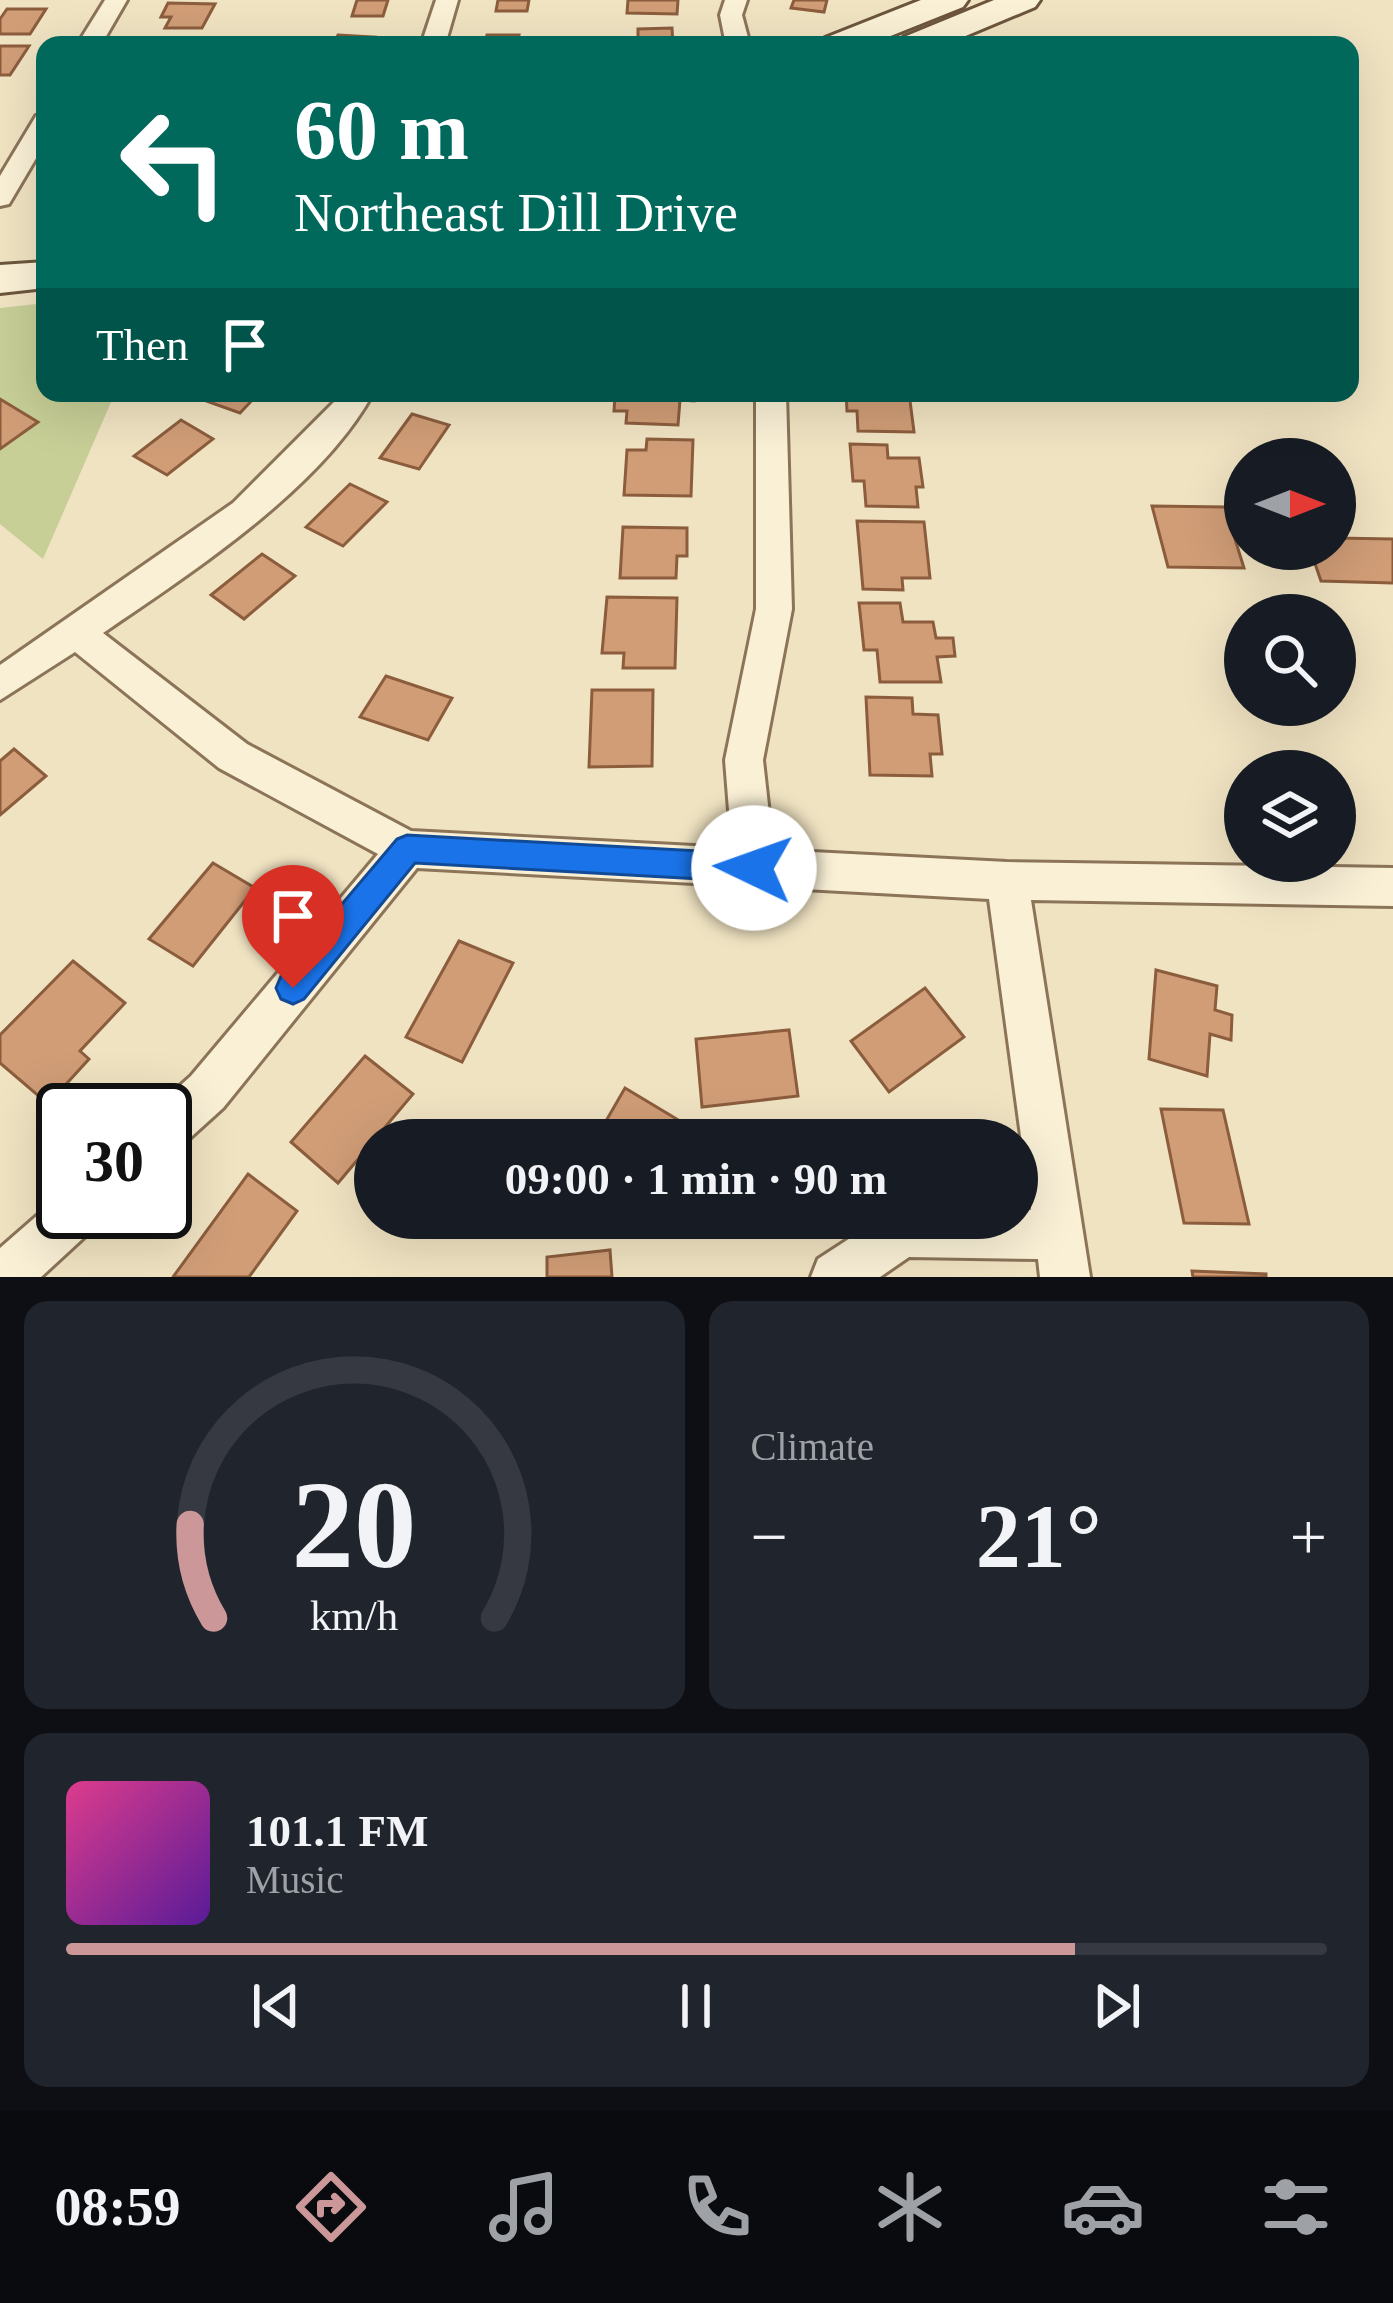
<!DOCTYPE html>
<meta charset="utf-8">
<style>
:root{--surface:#171b24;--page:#20242c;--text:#f1f3f6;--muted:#9ea1a6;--line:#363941;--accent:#cb9798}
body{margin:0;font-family:Georgia,serif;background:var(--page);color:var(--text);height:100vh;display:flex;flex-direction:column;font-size:45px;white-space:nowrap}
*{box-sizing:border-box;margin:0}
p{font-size:39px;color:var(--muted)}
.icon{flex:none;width:66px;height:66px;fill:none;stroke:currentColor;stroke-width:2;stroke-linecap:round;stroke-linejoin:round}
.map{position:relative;height:1277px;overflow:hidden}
.drawer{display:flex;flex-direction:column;gap:24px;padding:24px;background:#0d0f14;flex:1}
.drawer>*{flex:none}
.guide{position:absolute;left:36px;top:36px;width:1323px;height:366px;border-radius:24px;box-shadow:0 12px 48px #0002;background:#00695c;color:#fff;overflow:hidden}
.needle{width:78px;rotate:90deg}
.buttons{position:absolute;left:1224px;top:438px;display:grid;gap:24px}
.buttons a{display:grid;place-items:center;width:132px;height:132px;border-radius:50%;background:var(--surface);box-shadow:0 12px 48px #0002;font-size:60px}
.speed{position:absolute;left:36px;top:1083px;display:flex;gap:24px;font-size:60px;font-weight:700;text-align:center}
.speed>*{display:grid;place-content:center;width:156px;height:156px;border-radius:50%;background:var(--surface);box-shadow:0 12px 48px #0002;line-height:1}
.speed .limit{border:6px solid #111;border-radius:18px;background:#fff;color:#111}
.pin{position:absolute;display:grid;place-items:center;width:102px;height:102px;color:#fff;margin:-123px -51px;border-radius:50% 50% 50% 0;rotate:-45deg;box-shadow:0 0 12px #0007}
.pin .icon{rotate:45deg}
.me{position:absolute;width:132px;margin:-66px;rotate:273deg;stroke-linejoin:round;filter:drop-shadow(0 0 9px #0008)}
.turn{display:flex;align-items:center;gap:42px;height:252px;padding:0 60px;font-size:54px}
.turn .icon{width:156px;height:156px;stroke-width:2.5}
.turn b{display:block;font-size:84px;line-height:102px}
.then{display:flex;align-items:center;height:114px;padding:0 60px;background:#0003;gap:24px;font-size:45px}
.big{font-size:90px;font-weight:600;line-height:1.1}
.drawer .card{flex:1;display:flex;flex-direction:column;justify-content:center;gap:18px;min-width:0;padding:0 42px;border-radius:24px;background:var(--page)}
.drawer .dial{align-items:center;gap:0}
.dial svg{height:312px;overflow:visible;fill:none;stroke:var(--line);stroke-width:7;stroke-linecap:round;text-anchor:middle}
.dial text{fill:var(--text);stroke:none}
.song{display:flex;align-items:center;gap:36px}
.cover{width:144px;height:144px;border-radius:18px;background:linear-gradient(135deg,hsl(330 70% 55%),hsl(270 70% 35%))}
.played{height:12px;border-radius:6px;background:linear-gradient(90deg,var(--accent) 80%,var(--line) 80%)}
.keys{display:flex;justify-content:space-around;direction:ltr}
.heat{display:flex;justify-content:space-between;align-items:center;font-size:66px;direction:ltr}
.drawer .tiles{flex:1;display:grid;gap:24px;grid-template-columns:1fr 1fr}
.card:last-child{grid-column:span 2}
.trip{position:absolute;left:354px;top:1119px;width:684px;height:120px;border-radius:60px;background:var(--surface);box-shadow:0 12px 48px #0002;font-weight:600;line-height:120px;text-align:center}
.menu{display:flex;height:192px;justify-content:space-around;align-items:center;background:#090b0e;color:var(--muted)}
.menu .icon{width:84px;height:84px}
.menu .on{color:var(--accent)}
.menu b{font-size:54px;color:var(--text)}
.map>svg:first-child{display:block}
</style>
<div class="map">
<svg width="1393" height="1277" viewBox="0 0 1393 1277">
<rect width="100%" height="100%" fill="#f0e3c2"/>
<path fill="#c7ce96" d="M 45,303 L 45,393 L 115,393 L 43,559 L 0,524 L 0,308 Z"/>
<g fill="#d09d77" stroke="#8b5d3d" stroke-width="3">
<path d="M 357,0 L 388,0 L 383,16 L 352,16 Z"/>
<path d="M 498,0 L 529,0 L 527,11 L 496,11 Z"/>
<path d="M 628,0 L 678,0 L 677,14 L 627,13 Z"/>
<path d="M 794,0 L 827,0 L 824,12 L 791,8 Z"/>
<path d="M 168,3 L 215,4 L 202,28 L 165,28 L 171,17 L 161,17 Z"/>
<path d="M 7,9 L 46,9 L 30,34 L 0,34 L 0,19 Z"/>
<path d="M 672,28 L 673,45 L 638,45 L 638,29 Z"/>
<path d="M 338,35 L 375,37 L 371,45 L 333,45 Z"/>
<path d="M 487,35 L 519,35 L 517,45 L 484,45 Z"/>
<path d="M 0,46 L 29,46 L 10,75 L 0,75 Z"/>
<path d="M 214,393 L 259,393 L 240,413 L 206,401 Z"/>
<path d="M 628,393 L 695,393 L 694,401 L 680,400 L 678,425 L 626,423 L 627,411 L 614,411 L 615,396 Z"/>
<path d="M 846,393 L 909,393 L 914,432 L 858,431 L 857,411 L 847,411 Z"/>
<path d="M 0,399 L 38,422 L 0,449 Z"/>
<path d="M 412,414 L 449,425 L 419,469 L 380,458 Z"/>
<path d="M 181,420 L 213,439 L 167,475 L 134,456 Z"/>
<path d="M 647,439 L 693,440 L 691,496 L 624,495 L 627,450 L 646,450 Z"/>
<path d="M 850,444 L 887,445 L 888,458 L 919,458 L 923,487 L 916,487 L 918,507 L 866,506 L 864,481 L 853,481 Z"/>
<path d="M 350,484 L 387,502 L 343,546 L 306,527 Z"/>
<path d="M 1152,506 L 1225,507 L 1244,568 L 1168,567 Z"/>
<path d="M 857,521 L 924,522 L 930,578 L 902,578 L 903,590 L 863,589 Z"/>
<path d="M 623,527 L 687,528 L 687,556 L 677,556 L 676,578 L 620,578 Z"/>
<path d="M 1335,538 L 1393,539 L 1393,583 L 1321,581 L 1310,549 L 1335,549 Z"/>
<path d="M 262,554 L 295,576 L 244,619 L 211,595 Z"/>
<path d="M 607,597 L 677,598 L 675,668 L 623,668 L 624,653 L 602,653 Z"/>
<path d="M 859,603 L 900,603 L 903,622 L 933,622 L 936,638 L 953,638 L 955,656 L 937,657 L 941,682 L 880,682 L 877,650 L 864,650 Z"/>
<path d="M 386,676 L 452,698 L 428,740 L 360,717 Z"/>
<path d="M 592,690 L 653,690 L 652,766 L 589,767 Z"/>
<path d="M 866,697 L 912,698 L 913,714 L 938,715 L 942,754 L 930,754 L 932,776 L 870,775 Z"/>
<path d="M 14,749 L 46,776 L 0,815 L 0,761 Z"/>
<path d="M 213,863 L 255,888 L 193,966 L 149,939 Z"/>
<path d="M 459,941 L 513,963 L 462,1062 L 406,1037 Z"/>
<path d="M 73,961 L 125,1003 L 80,1051 L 89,1059 L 48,1104 L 0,1063 L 0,1035 Z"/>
<path d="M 1156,970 L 1217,986 L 1215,1010 L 1232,1015 L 1231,1040 L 1210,1034 L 1207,1076 L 1149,1059 Z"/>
<path d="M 925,988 L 964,1037 L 889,1092 L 851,1041 Z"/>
<path d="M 789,1030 L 798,1096 L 702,1107 L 696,1039 Z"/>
<path d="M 365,1056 L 413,1094 L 338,1183 L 291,1142 Z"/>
<path d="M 625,1088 L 680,1121 L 670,1140 L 595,1140 Z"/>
<path d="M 1161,1109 L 1223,1110 L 1249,1224 L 1184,1223 Z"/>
<path d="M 248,1174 L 297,1211 L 249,1277 L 173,1277 Z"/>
<path d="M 610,1250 L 612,1277 L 547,1277 L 547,1257 Z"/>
<path d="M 1192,1271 L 1266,1274 L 1266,1277 L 1193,1277 Z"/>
</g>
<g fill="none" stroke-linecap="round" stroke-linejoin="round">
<g stroke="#8b7458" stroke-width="6">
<g id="minor">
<path d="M 105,0 L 127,0 L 101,45 L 77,45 Z"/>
<path d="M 436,0 L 458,0 L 445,45 L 421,45 Z"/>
<path d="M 725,0 L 747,0 L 742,15 L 750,45 L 726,45 L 720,15 Z"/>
<path d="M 45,114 L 45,143 L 9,204 L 0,206 L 0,176 L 36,116 Z"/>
<path d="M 343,393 L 373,393 C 322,488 191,573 103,633 L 247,744 L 411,831 L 732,848 L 725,760 L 756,609 L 756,393 L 786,393 L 792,609 L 763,760 L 773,850 L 1007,862 L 1393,868 L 1393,906 L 1031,900 L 1090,1277 L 1040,1277 L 1038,1259 L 909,1257 L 880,1277 L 811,1277 L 818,1259 L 881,1218 L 1017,1218 L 1017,1210 L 1031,1210 L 989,899 L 417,868 L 223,1108 L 181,1146 L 165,1153 L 165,1110 L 153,1110 L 191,1076 L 378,854 L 219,768 L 75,652 L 0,700 L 0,665 L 233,503 Z"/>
<path d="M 63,1193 L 63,1212 L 100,1212 L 93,1229 L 41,1277 L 0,1277 L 0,1248 Z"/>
</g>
</g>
<g stroke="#6c553c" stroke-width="6">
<g id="secondary">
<path d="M 921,0 L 968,0 L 963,7 L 868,45 L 820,45 L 825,38 Z"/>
<path d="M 994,0 L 1040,0 L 1035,7 L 944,45 L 899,44 L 904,37 Z"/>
<path d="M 45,262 L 45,288 L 0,293 L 0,265 Z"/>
</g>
</g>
<use href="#minor" fill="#faf0d6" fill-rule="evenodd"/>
<use href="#secondary" fill="#faf0d6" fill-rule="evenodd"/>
</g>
<path fill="#1a73e8" stroke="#114b97" stroke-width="3" d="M 407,835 L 754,854 L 765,858 L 769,868 L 765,878 L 754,882 L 415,863 L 304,999 L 293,1004 L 281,999 L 276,988 L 281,976 L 397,839 Z"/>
</svg>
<div class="buttons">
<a><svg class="needle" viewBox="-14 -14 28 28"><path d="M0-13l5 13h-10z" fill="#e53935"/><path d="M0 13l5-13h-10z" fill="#9ea1a6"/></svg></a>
<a><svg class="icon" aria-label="search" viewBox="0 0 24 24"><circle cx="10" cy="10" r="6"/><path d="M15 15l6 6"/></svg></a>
<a><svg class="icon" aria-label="layers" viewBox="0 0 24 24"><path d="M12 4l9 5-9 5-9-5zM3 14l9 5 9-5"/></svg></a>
</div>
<div class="speed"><div class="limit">30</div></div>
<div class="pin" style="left:293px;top:988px;background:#d93025"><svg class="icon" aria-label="arrive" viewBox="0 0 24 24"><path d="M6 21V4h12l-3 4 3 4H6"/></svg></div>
<svg class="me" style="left:754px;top:868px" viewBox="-20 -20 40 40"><circle r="19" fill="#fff"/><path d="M0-13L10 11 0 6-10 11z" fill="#1a73e8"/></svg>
<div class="trip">09:00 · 1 min · 90 m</div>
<div class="guide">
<div class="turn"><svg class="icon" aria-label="left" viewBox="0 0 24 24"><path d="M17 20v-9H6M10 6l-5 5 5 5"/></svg><div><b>60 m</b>Northeast Dill Drive</div></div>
<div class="then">Then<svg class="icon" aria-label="arrive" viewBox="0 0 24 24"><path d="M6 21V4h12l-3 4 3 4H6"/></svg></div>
</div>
</div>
<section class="drawer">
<div class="tiles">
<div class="card dial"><svg viewBox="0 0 100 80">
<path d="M14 69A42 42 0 1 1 86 69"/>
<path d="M14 69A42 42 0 0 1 8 45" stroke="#cb9798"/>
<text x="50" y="56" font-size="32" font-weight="700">20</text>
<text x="50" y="72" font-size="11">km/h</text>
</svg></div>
<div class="card"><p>Climate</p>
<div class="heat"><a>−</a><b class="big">21°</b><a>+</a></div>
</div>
<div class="card">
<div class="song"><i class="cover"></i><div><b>101.1 FM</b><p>Music</p></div></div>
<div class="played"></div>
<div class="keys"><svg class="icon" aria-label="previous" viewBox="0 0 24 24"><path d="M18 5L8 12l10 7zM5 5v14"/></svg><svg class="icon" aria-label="pause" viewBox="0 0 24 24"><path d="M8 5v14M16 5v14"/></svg><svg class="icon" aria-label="next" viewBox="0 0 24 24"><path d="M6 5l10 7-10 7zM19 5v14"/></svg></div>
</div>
</div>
</section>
<nav class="menu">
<b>08:59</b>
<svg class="icon on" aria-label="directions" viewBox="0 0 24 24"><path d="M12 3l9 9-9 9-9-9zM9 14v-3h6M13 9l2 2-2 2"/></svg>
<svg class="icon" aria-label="music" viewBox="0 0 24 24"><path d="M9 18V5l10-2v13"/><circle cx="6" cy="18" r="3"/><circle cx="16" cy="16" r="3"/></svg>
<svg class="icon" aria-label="phone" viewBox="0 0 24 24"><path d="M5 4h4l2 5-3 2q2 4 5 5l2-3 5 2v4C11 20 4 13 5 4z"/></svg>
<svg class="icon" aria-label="climate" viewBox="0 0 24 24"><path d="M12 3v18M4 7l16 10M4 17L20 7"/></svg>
<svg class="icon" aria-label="car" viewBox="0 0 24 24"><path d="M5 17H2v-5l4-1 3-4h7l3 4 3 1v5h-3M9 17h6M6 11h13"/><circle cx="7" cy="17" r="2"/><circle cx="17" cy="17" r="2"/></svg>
<svg class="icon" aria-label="filters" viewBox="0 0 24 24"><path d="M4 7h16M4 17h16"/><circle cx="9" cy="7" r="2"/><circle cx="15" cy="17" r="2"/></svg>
</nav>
